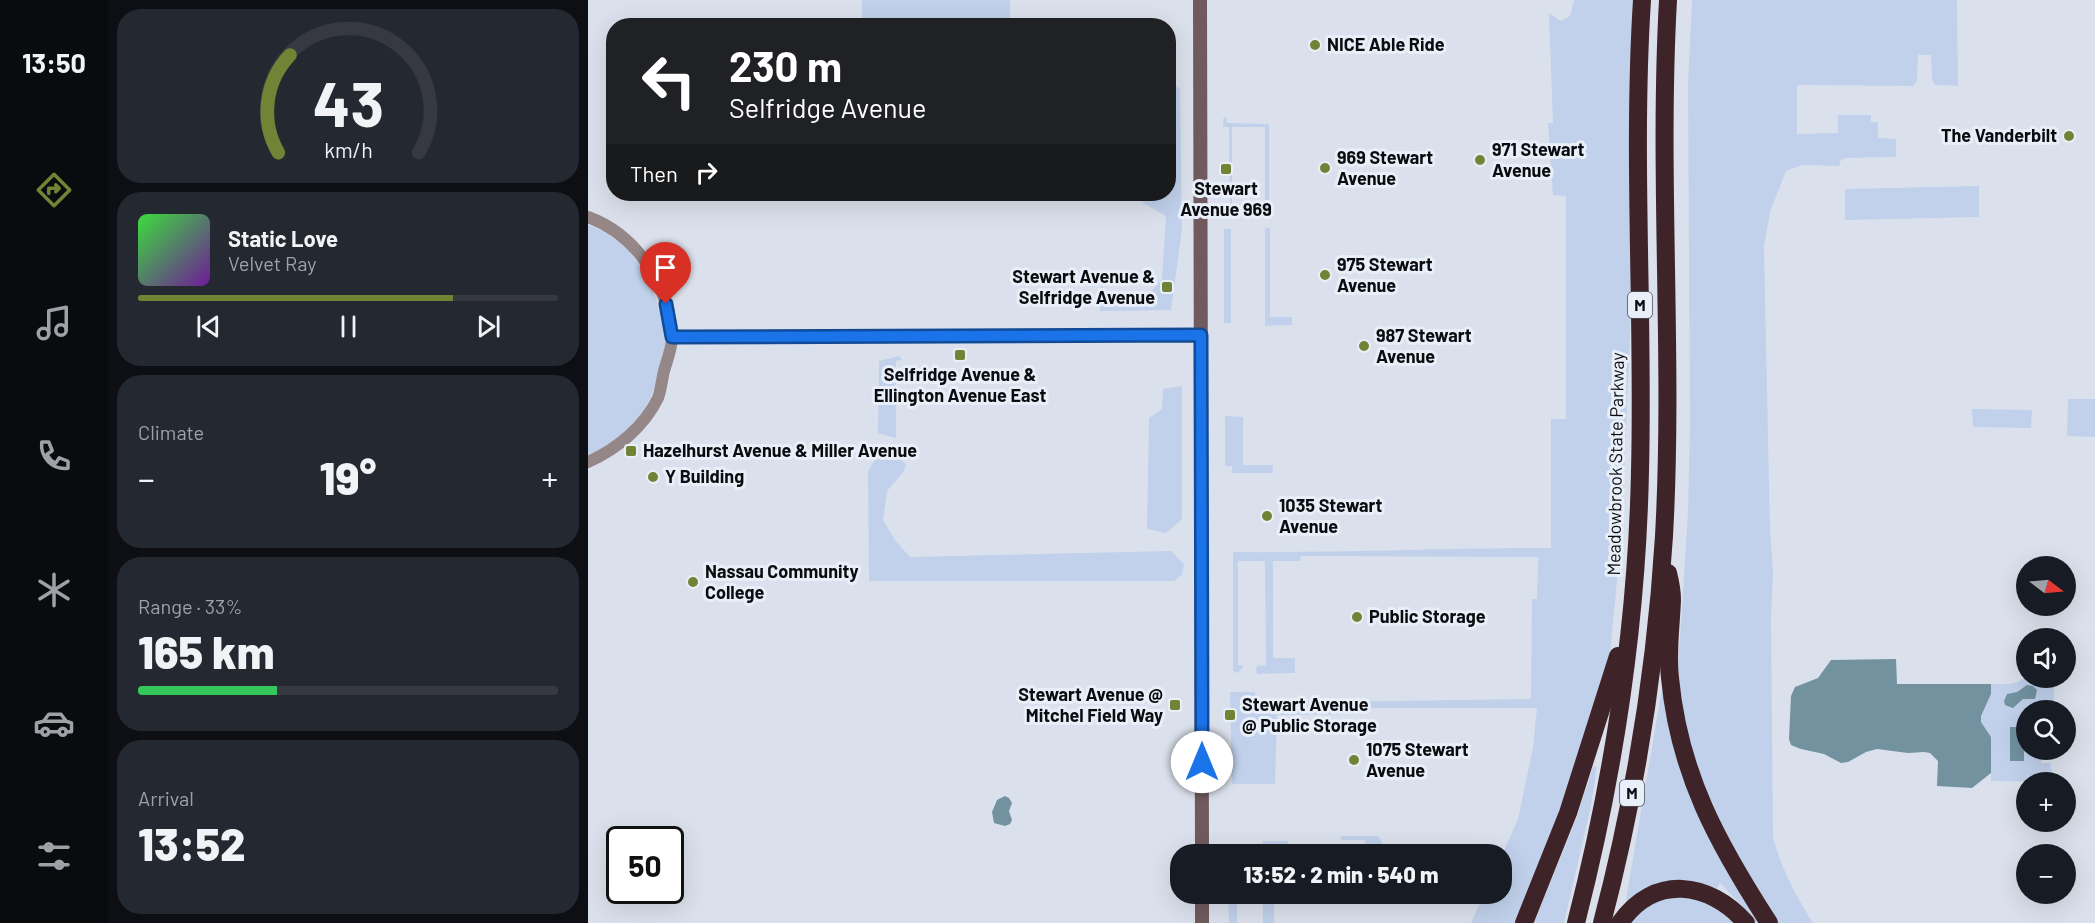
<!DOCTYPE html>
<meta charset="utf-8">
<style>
:root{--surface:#171b24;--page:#242831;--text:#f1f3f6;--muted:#9ea1a6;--line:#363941;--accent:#718435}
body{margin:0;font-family:Barlow,sans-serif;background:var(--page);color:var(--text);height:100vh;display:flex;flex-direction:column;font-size:22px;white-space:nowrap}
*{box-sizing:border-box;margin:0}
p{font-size:20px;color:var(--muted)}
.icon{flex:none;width:33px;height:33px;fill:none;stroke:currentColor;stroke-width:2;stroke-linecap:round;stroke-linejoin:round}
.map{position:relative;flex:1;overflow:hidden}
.sheet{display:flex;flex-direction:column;gap:9px;padding:9px;background:#0d0f14;width:480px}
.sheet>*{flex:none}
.banner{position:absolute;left:18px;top:18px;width:570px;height:183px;border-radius:24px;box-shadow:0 6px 24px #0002;background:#202124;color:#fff;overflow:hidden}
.needle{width:39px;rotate:106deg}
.fabs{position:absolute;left:1428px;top:556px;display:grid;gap:12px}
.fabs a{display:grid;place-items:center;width:60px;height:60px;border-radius:50%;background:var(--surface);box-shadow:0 6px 24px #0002;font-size:30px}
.speed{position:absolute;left:18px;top:826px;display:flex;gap:12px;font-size:30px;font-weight:700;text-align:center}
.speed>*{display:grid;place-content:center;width:78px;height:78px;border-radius:50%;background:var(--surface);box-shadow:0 6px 24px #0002;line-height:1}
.speed .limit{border:3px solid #111;border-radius:9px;background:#fff;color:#111}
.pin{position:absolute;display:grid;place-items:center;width:51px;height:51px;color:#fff;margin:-62px -26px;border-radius:50% 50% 50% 0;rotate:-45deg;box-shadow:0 0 6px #0007}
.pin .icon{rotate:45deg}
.me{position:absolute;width:66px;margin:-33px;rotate:0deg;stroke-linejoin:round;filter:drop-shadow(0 0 4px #0008)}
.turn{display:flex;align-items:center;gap:21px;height:126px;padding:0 24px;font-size:27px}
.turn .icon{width:78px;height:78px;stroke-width:2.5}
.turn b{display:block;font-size:42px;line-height:51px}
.then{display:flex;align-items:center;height:57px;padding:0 24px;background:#0003;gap:12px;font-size:22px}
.big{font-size:45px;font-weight:800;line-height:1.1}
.sheet .widget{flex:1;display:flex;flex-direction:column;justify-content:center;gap:9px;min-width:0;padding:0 21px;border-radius:24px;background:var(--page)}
.sheet .dial{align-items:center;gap:0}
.dial svg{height:156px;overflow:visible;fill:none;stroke:var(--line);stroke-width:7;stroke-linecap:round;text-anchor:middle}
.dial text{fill:var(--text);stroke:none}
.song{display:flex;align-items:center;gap:18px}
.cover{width:72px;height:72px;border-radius:9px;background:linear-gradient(135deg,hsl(120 70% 55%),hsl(280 70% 35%))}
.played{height:6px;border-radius:3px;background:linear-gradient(90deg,var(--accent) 75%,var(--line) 75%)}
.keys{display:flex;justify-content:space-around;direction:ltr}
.heat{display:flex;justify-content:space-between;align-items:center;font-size:33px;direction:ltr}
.charge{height:9px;border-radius:4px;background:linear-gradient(90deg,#34c759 33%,var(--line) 0)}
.trip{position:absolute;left:582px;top:844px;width:342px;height:60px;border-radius:24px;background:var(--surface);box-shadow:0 6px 24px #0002;font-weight:800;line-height:60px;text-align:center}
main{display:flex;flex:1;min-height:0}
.menu{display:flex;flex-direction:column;width:108px;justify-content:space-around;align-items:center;background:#090b0e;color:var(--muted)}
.menu .icon{width:42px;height:42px}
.menu .on{color:var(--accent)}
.menu b{font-size:27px;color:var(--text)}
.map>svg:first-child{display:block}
</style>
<main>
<nav class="menu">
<b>13:50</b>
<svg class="icon on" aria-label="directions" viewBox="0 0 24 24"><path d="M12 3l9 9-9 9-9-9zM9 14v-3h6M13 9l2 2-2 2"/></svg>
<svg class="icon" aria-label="music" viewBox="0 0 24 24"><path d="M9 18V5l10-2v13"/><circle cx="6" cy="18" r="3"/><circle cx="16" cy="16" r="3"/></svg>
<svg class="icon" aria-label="phone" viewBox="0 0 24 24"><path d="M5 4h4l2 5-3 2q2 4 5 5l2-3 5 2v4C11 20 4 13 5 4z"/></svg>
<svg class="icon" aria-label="climate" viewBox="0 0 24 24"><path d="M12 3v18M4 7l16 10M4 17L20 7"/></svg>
<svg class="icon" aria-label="car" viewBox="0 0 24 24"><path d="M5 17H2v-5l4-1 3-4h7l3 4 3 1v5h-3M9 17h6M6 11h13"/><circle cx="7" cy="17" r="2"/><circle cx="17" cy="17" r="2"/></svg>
<svg class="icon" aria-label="filters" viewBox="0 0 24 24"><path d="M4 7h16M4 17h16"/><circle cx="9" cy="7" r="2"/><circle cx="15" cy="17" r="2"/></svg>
</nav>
<section class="sheet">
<div class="widget dial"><svg viewBox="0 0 100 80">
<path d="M14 69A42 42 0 1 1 86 69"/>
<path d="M14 69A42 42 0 0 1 20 19" stroke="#718435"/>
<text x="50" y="56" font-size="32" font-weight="700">43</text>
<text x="50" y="72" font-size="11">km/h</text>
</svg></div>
<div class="widget">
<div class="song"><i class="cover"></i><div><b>Static Love</b><p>Velvet Ray</p></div></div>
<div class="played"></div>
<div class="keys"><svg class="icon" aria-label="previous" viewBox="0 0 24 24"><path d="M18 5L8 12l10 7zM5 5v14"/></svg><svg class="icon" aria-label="pause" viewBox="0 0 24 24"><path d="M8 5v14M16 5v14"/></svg><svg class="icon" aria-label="next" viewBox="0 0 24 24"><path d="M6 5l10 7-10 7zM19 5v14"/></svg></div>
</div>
<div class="widget"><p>Climate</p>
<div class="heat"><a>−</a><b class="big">19°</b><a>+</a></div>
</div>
<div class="widget"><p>Range · 33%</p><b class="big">165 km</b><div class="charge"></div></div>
<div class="widget"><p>Arrival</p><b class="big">13:52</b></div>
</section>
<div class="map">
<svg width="1507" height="923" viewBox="0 0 1507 923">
<rect width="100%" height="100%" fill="#dbe1ec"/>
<g fill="#c1d1eb">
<path d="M 274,0 L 422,0 L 422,25 L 575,23 L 575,25 L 274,25 Z"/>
<path d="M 986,0 L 1045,0 L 1042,94 L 1043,309 L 1034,528 L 1022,654 L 1014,698 L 930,923 L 883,923 L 896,894 L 914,894 L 914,855 L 930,819 L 945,748 L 949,708 L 770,708 L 770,714 L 689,715 L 687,784 L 644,784 L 642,692 L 667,692 L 669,703 L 943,699 L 944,599 L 949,599 L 950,557 L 713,556 L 712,561 L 685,561 L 685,658 L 707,658 L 707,673 L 669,674 L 668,669 L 669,666 L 678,665 L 677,561 L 650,561 L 650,665 L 656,666 L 650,673 L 645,671 L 645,552 C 751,553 857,548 963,548 L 963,419 L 978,419 L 978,196 L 965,195 L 960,123 L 965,123 L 961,13 L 973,21 L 982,16 Z"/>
<path d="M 1104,0 L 1369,0 L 1370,86 L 1347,85 L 1344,80 L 1343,55 L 1330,55 L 1329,81 L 1325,86 L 1209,85 L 1209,134 L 1250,133 L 1250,115 L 1283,115 L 1283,122 L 1290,122 L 1290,138 L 1308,139 L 1308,157 L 1258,158 L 1253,160 L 1251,166 L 1214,165 L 1198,171 L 1182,212 L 1176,247 L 1182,531 L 1185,571 L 1183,618 L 1185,837 C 1193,868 1208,896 1225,923 L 1190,923 L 1130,824 L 1107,763 L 1092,702 L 1090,668 L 1100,513 L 1102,427 L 1100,87 Z"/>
<path d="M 581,81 L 592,89 L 594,229 L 583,310 L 512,311 L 513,287 L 515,286 L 516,296 L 559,296 L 574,279 L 578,216 L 555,203 L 555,194 L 580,194 Z"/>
<path d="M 638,117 L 639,123 L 681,124 L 681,210 L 677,210 L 677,127 L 644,127 L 644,210 L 642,211 L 641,127 L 635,127 L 635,119 Z"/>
<path d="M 1391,186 L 1391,217 L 1257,220 L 1257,189 Z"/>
<path d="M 0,225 C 41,239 61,273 72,313 C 74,322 78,332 78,340 C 78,360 66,393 56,410 C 41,433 23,443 0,456 Z"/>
<path d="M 677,228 L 682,228 L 682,317 L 704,317 L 704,325 L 677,326 Z"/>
<rect x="636" y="229" width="7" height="94"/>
<path d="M 311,356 L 314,360 L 308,361 L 308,438 L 290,433 L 291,361 Z"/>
<path d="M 594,386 L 594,519 L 578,533 L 559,529 L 561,418 L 574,409 L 575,389 Z"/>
<path d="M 1480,399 L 1507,399 L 1507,437 L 1479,436 Z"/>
<path d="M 1384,409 L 1444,410 L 1443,428 L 1385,427 Z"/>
<path d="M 637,416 L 655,417 L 655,465 L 685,465 L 685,473 L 644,473 L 644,466 L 637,466 Z"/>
<path d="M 290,453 L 310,456 L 318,465 L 316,471 L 299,491 L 295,520 L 307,540 L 322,557 L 583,551 L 596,564 L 594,575 L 586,581 L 281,581 L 280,472 Z"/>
<path d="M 1438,676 L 1438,678 L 1476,678 L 1476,683 L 1466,683 L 1466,711 L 1438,711 L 1438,750 L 1452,750 L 1454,763 L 1463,763 L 1463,782 L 1403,781 L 1403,737 L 1393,722 L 1393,716 L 1403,694 L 1403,684 C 1416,684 1429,686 1438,676 Z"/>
<path d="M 1074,689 L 1079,690 L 1084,727 L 1176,923 L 1168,923 L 1159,911 L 1132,883 L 1128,890 L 1045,902 L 1038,899 Z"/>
<path d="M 1005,766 L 1009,767 L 1003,806 L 976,923 L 946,923 L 989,817 Z"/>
<path d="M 753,836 L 790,836 L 796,846 L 796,855 L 777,854 L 777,840 L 753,840 Z"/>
<path d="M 675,841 L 700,841 L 700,853 L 675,855 Z"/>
<path d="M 640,894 L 649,894 L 649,923 L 641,923 Z"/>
<rect x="675" y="894" width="11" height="29"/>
<path d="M 1092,894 L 1115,898 L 1151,923 L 1042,923 C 1054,905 1071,899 1092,894 Z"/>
</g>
<g fill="#7292a0">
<path d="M 1308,659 L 1309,684 L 1403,684 L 1403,694 L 1393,716 L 1393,722 L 1403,737 L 1403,773 L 1384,788 L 1349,786 L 1350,761 L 1342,753 L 1336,752 L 1320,753 L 1289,749 L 1278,752 L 1260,762 L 1253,763 L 1236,754 L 1213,749 L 1203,745 L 1201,739 L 1203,696 L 1207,687 L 1230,678 L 1243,660 Z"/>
<path d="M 1439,685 L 1445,686 L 1449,690 L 1447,699 L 1435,699 L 1425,708 L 1417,705 L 1416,701 L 1419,694 L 1429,692 Z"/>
<rect x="1422" y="727" width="14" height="34"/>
<path d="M 417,796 L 421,798 L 424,803 L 421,811 L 424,820 L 422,824 L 417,826 L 406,823 L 404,812 L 409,800 Z"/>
</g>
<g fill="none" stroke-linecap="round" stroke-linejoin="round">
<g stroke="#958688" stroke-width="12">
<path d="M 0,217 C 49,235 80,284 84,335 C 85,346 79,360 76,371 C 74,379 73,390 70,398 C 56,427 29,449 0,462"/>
<path d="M 84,337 L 613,335"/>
</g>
<g stroke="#705a5d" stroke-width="14">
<path d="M 612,0 L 614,855"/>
<path d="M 614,894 L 614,923"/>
</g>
<g stroke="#3e2428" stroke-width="18">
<path d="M 1080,573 C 1082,581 1084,591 1084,600 C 1083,626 1079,652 1082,678 C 1091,774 1130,844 1181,923"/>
<path d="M 936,923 L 980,813 L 1030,656"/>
<path d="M 988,923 C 1026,775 1049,624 1052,471 C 1056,314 1044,157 1054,0"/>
<path d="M 1014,923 C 1047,797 1068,667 1076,536 C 1086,358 1070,179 1080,0"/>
<path d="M 1032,923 C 1066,874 1121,881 1158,923"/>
</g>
</g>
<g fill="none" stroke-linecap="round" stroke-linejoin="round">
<g stroke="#114b97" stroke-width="15">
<path id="route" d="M 78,304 L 84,337 L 613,335 L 614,762"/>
</g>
<use href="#route" stroke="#1a73e8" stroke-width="10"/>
</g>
<g fill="#718435" stroke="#e8eff9" stroke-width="2">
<circle cx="727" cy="45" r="6"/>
<circle cx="1481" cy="136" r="6"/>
<circle cx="892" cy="160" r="6"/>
<circle cx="737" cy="168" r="6"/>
<rect x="632" y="163" width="12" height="12" rx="3"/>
<circle cx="737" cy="275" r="6"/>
<rect x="573" y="281" width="12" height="12" rx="3"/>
<circle cx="776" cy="346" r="6"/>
<rect x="366" y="349" width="12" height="12" rx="3"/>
<rect x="37" y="445" width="12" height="12" rx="3"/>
<circle cx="65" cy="477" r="6"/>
<circle cx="679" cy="516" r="6"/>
<circle cx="105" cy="582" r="6"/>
<circle cx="769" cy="617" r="6"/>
<rect x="581" y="699" width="12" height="12" rx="3"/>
<rect x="636" y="709" width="12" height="12" rx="3"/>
<circle cx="766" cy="760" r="6"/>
</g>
<g text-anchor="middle" stroke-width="6" stroke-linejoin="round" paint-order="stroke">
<g fill="#e8eff9" stroke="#4d5055" stroke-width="1.5">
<rect x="1040" y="292" width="24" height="26" rx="4.5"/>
<rect x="1032" y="780" width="24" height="26" rx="4.5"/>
</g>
<g font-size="16" font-weight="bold" fill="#0a0c0f">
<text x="1052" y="311">M</text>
<text x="1044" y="799">M</text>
</g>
<g font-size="18" font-weight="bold" fill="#0a0c0f" stroke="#e8eff9" text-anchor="start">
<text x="739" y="51">NICE Able Ride</text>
<text x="1469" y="142" text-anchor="end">The Vanderbilt</text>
<text x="904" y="156">971 Stewart<tspan x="904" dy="21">Avenue</tspan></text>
<text x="749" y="164">969 Stewart<tspan x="749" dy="21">Avenue</tspan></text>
<text x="638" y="195" text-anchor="middle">Stewart<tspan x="638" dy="21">Avenue 969</tspan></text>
<text x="749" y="271">975 Stewart<tspan x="749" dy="21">Avenue</tspan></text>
<text x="567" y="283" text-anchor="end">Stewart Avenue &amp;<tspan x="567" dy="21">Selfridge Avenue</tspan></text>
<text x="788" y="342">987 Stewart<tspan x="788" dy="21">Avenue</tspan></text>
<text x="372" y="381" text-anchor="middle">Selfridge Avenue &amp;<tspan x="372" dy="21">Ellington Avenue East</tspan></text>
<text x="55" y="457">Hazelhurst Avenue &amp; Miller Avenue</text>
<text x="77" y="483">Y Building</text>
<text x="691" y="512">1035 Stewart<tspan x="691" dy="21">Avenue</tspan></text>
<text x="117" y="578">Nassau Community<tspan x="117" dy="21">College</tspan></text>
<text x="781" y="623">Public Storage</text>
<text x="575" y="701" text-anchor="end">Stewart Avenue @<tspan x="575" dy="21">Mitchel Field Way</tspan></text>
<text x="654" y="711">Stewart Avenue<tspan x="654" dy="21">@ Public Storage</tspan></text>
<text x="778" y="756">1075 Stewart<tspan x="778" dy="21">Avenue</tspan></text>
</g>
<g font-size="18" fill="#0a0c0f" stroke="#e8eff9">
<text transform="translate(1028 464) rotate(-89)" y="6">Meadowbrook State Parkway</text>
</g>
</g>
</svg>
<div class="fabs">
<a><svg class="needle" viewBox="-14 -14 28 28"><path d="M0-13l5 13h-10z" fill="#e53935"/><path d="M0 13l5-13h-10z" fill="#9ea1a6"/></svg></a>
<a><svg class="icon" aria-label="sound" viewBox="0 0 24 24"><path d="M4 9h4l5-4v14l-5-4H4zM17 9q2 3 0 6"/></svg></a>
<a><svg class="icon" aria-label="search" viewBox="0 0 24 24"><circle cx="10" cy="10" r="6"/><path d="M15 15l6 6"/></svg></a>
<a>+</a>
<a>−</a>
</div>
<div class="speed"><div class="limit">50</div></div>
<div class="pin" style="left:78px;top:304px;background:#d93025"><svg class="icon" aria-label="arrive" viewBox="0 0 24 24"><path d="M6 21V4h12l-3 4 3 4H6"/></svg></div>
<svg class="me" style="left:614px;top:762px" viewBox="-20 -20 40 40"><circle r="19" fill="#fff"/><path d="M0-13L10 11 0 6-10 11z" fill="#1a73e8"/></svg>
<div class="trip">13:52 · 2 min · 540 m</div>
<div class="banner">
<div class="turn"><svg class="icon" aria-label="left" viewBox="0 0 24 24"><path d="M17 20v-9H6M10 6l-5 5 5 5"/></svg><div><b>230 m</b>Selfridge Avenue</div></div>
<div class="then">Then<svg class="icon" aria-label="right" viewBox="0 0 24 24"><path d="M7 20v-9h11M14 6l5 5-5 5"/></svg></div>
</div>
</div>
</main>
